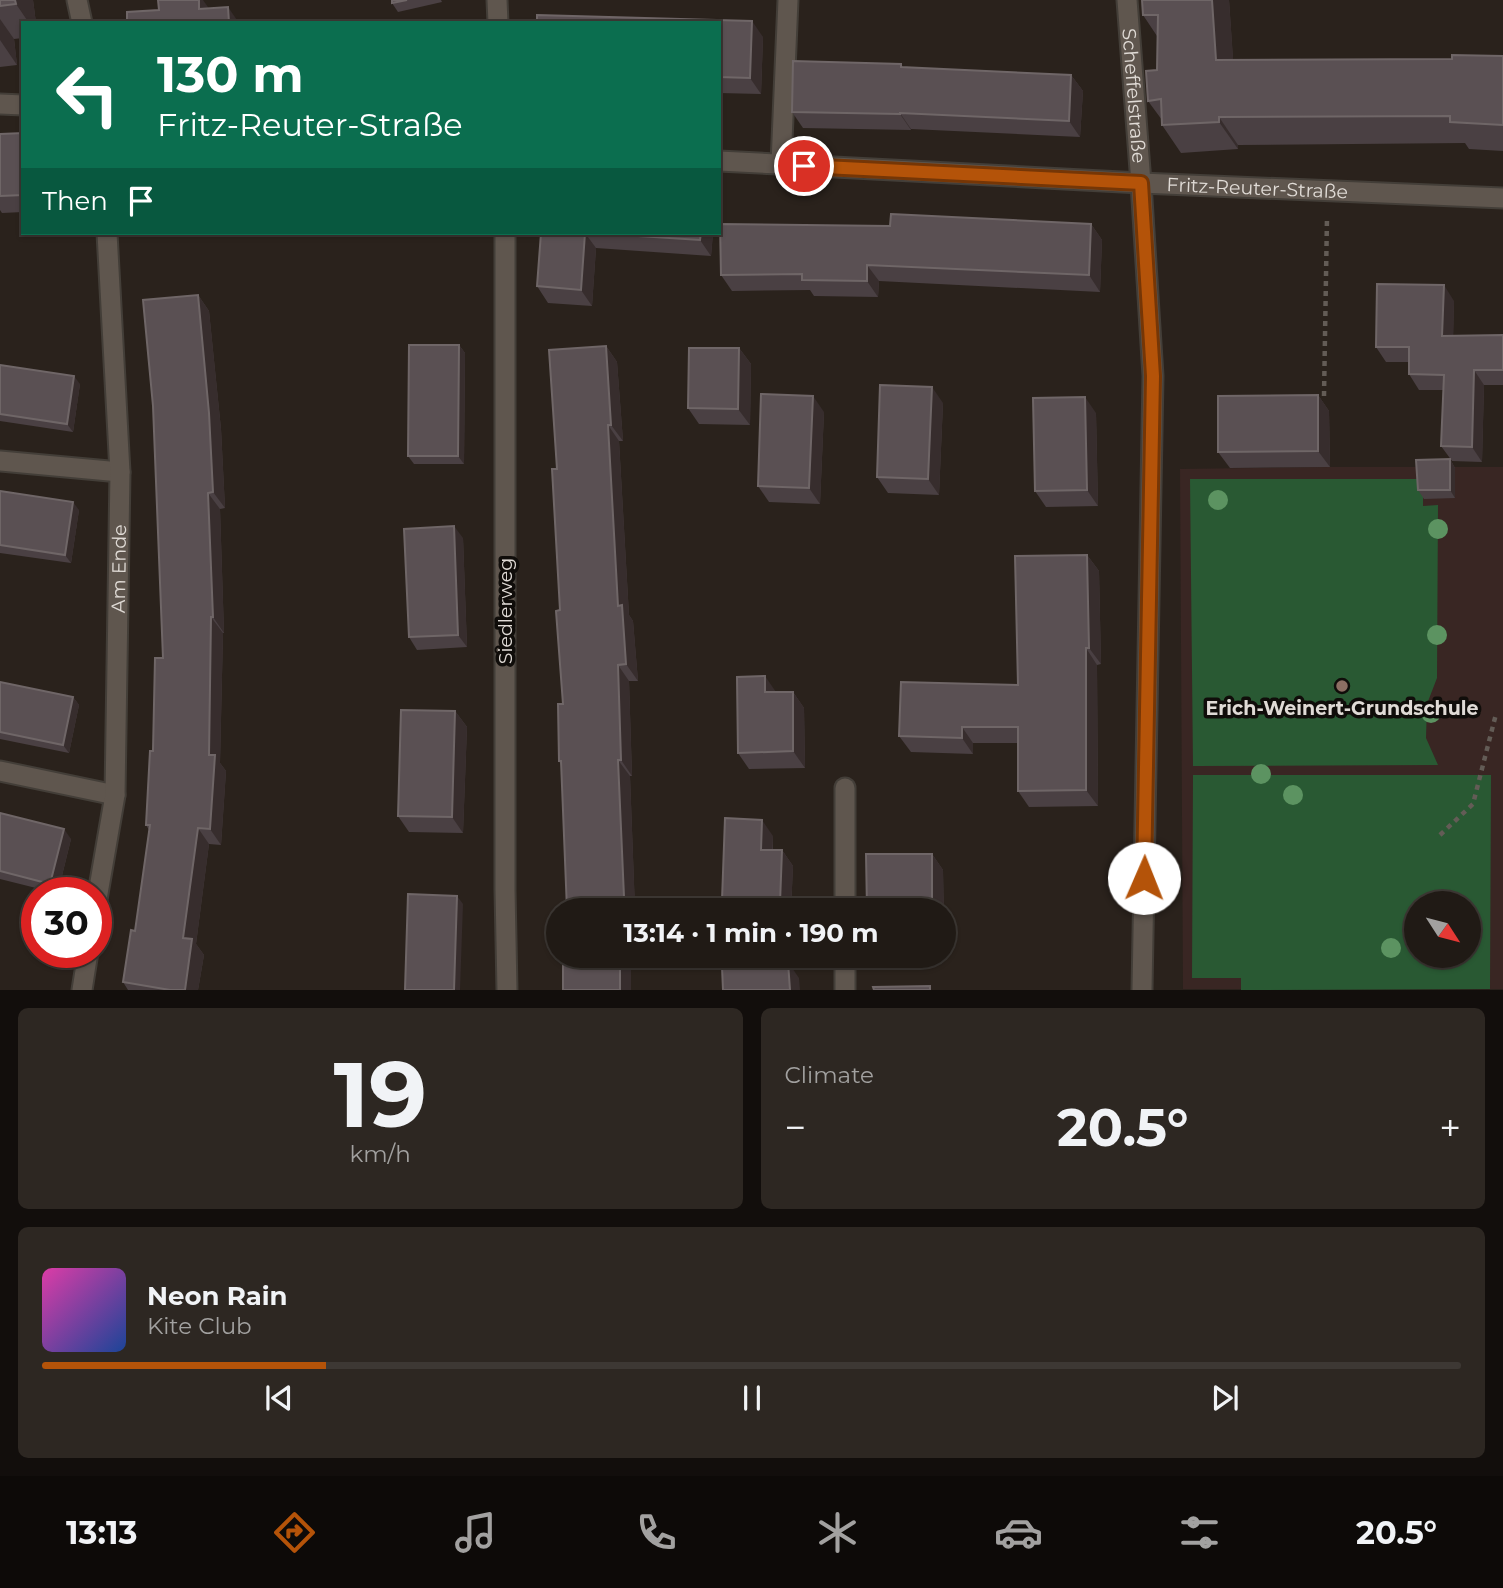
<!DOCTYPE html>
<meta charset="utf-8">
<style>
:root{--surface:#201a15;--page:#2d2722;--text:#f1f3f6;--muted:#a2a1a0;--line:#3d3834;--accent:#b45309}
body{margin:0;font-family:Montserrat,sans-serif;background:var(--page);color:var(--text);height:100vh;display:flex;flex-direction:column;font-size:26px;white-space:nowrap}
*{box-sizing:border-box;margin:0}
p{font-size:23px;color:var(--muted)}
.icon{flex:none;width:38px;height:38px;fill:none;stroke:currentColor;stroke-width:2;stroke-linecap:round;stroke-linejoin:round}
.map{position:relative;height:990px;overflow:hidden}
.sheet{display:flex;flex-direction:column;gap:18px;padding:18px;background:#120e0c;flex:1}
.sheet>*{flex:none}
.top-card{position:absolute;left:21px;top:21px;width:700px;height:214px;border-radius:0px;box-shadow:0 2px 5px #0004,0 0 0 2px var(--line);background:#0b6e4f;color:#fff;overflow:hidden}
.needle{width:46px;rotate:126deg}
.controls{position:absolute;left:1404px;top:891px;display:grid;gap:14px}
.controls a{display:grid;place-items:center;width:77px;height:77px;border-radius:50%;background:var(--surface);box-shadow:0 2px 5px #0004,0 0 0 2px var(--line);font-size:35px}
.speed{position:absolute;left:21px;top:877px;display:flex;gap:14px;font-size:35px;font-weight:700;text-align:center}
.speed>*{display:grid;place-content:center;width:91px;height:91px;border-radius:50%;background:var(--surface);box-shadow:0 2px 5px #0004,0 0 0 2px var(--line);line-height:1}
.speed .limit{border:10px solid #d22;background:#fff;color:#111}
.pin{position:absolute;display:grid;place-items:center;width:60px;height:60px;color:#fff;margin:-30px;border:4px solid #fff;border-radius:50%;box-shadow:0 2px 7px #0007}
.me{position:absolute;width:77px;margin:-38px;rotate:1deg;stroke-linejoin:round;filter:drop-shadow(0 0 5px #0008)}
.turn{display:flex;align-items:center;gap:24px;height:147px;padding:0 21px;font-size:32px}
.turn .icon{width:91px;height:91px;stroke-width:2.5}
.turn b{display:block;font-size:49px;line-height:60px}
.then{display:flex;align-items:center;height:66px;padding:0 21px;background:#0003;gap:14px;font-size:26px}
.big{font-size:52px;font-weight:700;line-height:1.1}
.sheet .tile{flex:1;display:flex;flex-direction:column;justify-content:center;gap:10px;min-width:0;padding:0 24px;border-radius:10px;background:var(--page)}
.sheet .dial{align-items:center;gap:0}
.dial b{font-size:91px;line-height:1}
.song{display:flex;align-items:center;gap:21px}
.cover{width:84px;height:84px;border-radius:10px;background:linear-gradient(135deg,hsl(320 70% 55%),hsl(220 70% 35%))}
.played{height:7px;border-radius:4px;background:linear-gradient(90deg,var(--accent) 20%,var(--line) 20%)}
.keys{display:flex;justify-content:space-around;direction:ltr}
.heat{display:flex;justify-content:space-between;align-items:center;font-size:38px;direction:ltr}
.sheet .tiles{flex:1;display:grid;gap:18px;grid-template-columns:1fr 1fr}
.tile:last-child{grid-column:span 2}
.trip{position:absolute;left:546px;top:898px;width:410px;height:70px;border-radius:35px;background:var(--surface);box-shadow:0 2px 5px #0004,0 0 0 2px var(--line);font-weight:700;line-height:70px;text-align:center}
.tab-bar{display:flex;height:112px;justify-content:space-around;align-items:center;background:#0d0a08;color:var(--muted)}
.tab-bar .icon{width:49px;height:49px}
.tab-bar .on{color:var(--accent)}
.tab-bar b{font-size:32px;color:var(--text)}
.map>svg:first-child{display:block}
</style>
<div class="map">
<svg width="1503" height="990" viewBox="0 0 1503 990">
<rect width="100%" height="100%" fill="#2a221c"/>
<path fill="#392623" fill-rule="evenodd" d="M 1330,467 L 1503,467 L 1503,989 L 1183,989 L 1180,469 ZM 1416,903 L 1468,903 L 1468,956 L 1416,956 Z"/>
<g fill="#295933" fill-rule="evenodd">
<path d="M 1190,479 L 1423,479 L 1423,506 L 1438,505 L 1437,678 L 1427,704 L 1426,738 L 1438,765 L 1193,766 Z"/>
<path d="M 1193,775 L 1491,775 L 1490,989 L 1241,990 L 1241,978 L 1192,978 ZM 1416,903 L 1468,903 L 1468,956 L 1416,956 Z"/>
</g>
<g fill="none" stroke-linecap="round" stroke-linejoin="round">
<g stroke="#433e38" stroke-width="23">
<path id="service" d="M 781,164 L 788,0"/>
</g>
<g stroke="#433e38" stroke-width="23">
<g id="minor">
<path d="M 77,0 L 82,23"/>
<path d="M 497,0 L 498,23"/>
<path id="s1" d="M 1127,0 L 1141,183 L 1153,376 L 1142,990"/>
<path d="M 0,104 L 23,105"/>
<path id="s2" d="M 719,161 L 1141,183 L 1503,198"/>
<path d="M 505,233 L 505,890 L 507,990"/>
<path d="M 0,461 L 120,472"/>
<path d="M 0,771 L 115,795"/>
<path d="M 845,788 L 845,910"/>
<path id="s3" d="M 96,905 L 115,795 L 120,472 L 107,233"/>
<path d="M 845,956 L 845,990"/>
<path d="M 82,990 L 88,952"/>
</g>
</g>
<g stroke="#635c56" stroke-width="4.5" stroke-dasharray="5 5" stroke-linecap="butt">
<path d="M 1324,396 L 1327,217"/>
<path d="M 1440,835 L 1473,804 L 1496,714"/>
</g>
<use href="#service" stroke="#5f564e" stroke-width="19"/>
<use href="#minor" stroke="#5f564e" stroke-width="19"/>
</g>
<g fill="#5c9361">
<circle cx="1218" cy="500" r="10"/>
<circle cx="1438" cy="529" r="10"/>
<circle cx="1437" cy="635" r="10"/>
<circle cx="1431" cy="713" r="10"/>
<circle cx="1261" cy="774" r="10"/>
<circle cx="1293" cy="795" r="10"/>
<circle cx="1391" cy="948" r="10"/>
</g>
<g fill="#4a4043">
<path d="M 0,0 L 33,0 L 36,23 L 23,23 L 23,38 L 14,39 L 17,65 L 0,67 Z"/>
<path d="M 392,0 L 441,0 L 442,2 L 398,12 L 392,3 Z"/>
<path d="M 1142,0 L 1229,0 L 1233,60 L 1452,59 L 1503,56 L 1503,151 L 1469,149 L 1465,143 L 1238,145 L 1238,149 L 1181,153 L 1162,125 L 1162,120 L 1148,101 L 1157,70 L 1157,36 L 1143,15 Z"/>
<path d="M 719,23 L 763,37 L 761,94 L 719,93 Z"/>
<path d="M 901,64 L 903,67 L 1071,75 L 1083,91 L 1080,137 L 911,129 L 911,130 L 803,128 L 792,112 Z"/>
<path d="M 23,133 L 23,212 L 2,213 L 0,210 L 0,134 Z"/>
<path d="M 1091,224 L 1102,240 L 1100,292 L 879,281 L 878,297 L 814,296 L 810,290 L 732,291 L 721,275 L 890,226 Z"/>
<path d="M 541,233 L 713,233 L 711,256 L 596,248 L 592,306 L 548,303 L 537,286 Z"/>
<path d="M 198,295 L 209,311 L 221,429 L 225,508 L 220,509 L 224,633 L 223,633 L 220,763 L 226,771 L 221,845 L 209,844 L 196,944 L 204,955 L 198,990 L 128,990 L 123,982 L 135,931 L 149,830 L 146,825 L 163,658 Z"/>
<path d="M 1454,301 L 1453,336 L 1503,335 L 1503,385 L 1484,385 L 1482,462 L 1452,461 L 1441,446 L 1443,390 L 1419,390 L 1409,374 L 1409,362 L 1386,362 L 1376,347 Z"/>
<path d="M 459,345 L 465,353 L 464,464 L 414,464 L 408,456 Z"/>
<path d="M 606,346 L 617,362 L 623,441 L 619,441 L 629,615 L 633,621 L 638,681 L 629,681 L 632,776 L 630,776 L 635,910 L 567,910 L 561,765 L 559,761 L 563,704 L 557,469 Z"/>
<path d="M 739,348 L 751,364 L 750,425 L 699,424 L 688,408 Z"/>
<path d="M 0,365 L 80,384 L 73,432 L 0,421 Z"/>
<path d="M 1318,395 L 1329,411 L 1330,467 L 1230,468 L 1218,452 Z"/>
<path d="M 943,403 L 939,495 L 888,493 L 877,477 Z"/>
<path d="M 824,412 L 820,504 L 769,502 L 758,486 Z"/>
<path d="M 1096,413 L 1098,506 L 1046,507 L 1035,491 Z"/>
<path d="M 1450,459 L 1455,468 L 1455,498 L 1424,499 L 1418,490 Z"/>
<path d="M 0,491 L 79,510 L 71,563 L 0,553 Z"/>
<path d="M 463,538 L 467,647 L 417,650 L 409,637 Z"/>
<path d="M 1087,555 L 1099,571 L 1101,664 L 1097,665 L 1098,806 L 1029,807 L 1018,791 L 1018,743 L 973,743 L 973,754 L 911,752 L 899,736 L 1018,685 Z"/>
<path d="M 0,682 L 73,697 L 79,705 L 69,753 L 0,739 Z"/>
<path d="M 776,692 L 793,692 L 804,708 L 805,768 L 749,769 L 738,753 Z"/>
<path d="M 455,711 L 467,727 L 463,833 L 409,832 L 398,816 Z"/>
<path d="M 0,813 L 71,839 L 58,892 L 52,892 L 0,879 Z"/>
<path d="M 773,836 L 773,850 L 782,850 L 793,866 L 791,910 L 729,910 L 722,900 Z"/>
<path d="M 932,854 L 943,870 L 944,924 L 943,910 L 868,910 L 867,909 Z"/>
</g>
<g fill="#372d2d">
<path d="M 15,0 L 33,0 L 36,23 L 29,23 L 16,4 Z"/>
<path d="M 199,0 L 203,0 L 210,10 L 199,9 Z"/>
<path d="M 1212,0 L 1229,0 L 1235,87 L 1216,60 Z"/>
<path d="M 228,7 L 239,23 L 229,23 Z"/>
<path d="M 0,19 L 14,39 L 17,65 L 0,40 Z"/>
<path d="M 752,21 L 763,37 L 761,94 L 750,78 Z"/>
<path d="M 1071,75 L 1083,91 L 1080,137 L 1069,121 Z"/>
<path d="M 900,113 L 911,129 L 911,130 L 900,114 Z"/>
<path d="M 1219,117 L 1238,145 L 1238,149 L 1219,122 Z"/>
<path d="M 1091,224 L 1102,240 L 1100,292 L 1089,275 Z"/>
<path d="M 585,233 L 596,248 L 592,306 L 581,290 Z"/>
<path d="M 701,233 L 713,233 L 711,256 L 700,240 Z"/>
<path d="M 867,265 L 879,281 L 878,297 L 867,281 Z"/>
<path d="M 1444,285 L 1454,301 L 1453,351 L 1442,336 Z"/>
<path d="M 198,295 L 209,311 L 221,429 L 225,508 L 213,492 Z"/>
<path d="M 459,345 L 465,353 L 464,464 L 458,456 Z"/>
<path d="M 606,346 L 617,362 L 623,441 L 611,425 Z"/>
<path d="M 739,348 L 751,364 L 750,425 L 738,409 Z"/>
<path d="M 1474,370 L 1484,385 L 1482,462 L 1472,447 Z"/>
<path d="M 74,376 L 80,384 L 73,432 L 67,424 Z"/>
<path d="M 932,387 L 943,403 L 939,495 L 928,479 Z"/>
<path d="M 1318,395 L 1329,411 L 1330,467 L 1318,451 Z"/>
<path d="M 813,396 L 824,412 L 820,504 L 809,488 Z"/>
<path d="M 1085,397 L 1096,413 L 1098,506 L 1087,490 Z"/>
<path d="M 608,425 L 619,441 L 629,615 L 633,621 L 638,681 L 626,664 L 618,606 Z"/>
<path d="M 1450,459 L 1455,468 L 1455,498 L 1450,490 Z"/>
<path d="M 208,493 L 220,509 L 224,633 L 213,617 Z"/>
<path d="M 73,502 L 79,510 L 71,563 L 65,555 Z"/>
<path d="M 454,526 L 463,538 L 467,647 L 458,635 Z"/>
<path d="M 1087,555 L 1099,571 L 1101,664 L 1089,648 Z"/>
<path d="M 211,617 L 223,633 L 220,763 L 226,771 L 221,845 L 210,829 L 209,755 Z"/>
<path d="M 1086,648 L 1097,665 L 1098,806 L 1086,790 Z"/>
<path d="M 618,665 L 629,681 L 632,776 L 621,760 Z"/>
<path d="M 765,676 L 776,692 L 765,692 Z"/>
<path d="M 793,692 L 804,708 L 805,768 L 793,751 Z"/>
<path d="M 73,697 L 79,705 L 69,753 L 63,745 Z"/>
<path d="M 455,711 L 467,727 L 463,833 L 452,817 Z"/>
<path d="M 962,727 L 973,743 L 973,754 L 962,738 Z"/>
<path d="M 618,760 L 630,776 L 635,910 L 633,910 L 624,897 Z"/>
<path d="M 762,820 L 773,836 L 772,866 L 761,850 Z"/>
<path d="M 198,828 L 209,844 L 196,944 L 204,955 L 198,990 L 185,990 L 183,938 Z"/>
<path d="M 64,829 L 71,839 L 58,892 L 57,892 L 50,884 Z"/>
<path d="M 782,850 L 793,866 L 791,910 L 785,910 L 780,903 Z"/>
<path d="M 932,854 L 943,870 L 944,924 L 943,910 L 934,910 L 932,907 Z"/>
<path d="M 457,896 L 463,904 L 460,990 L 454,990 Z"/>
<path d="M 620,897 L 629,910 L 620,910 Z"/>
<rect x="620" y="956" width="11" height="34"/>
<path d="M 788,962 L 799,978 L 800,990 L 790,990 Z"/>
</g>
<g fill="#5a5053" stroke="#6f6667" stroke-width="2">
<path d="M 0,0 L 15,0 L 16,4 L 0,6 Z"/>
<path d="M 158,0 L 199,0 L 199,9 L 228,7 L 229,23 L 127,23 L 127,12 L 159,10 Z"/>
<path d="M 392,0 L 407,0 L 392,3 Z"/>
<path d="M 1142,0 L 1212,0 L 1216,60 L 1452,59 L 1452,55 L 1503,56 L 1503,125 L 1450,122 L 1450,116 L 1219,117 L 1219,122 L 1162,125 L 1161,99 L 1148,101 L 1146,71 L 1157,70 L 1158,15 L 1143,15 Z"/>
<path d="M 537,15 L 752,21 L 750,78 L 719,77 L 719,23 L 537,23 Z"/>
<path d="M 793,61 L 901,64 L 901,67 L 1071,75 L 1069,121 L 900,113 L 900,114 L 792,112 Z"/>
<path d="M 23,133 L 23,195 L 0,196 L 0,134 Z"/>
<path d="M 891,214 L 1091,224 L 1089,275 L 867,265 L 867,281 L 802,280 L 802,274 L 721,275 L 720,224 L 890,226 Z"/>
<path d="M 541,233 L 585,233 L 581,290 L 537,286 Z"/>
<path d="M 591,233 L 701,233 L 700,240 Z"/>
<path d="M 1377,284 L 1444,285 L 1442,336 L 1503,335 L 1503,370 L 1474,370 L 1472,447 L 1441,446 L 1444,375 L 1409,374 L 1409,347 L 1376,347 Z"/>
<path d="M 198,295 L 209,413 L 213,492 L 208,493 L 213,617 L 211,617 L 209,755 L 215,755 L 210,829 L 198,828 L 183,938 L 192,939 L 185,990 L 170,990 L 123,982 L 131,930 L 135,931 L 150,825 L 146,825 L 150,751 L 153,751 L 155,658 L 163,658 L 153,406 L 143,300 Z"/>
<path d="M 409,345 L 459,345 L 458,456 L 408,456 Z"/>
<path d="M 606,346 L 611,425 L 608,425 L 618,606 L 622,605 L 626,664 L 618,665 L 621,760 L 618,760 L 624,897 L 620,897 L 620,910 L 567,910 L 561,761 L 559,761 L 558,704 L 563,704 L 556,611 L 560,610 L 552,469 L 557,469 L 549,350 Z"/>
<path d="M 689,348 L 739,348 L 738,409 L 688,408 Z"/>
<path d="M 0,365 L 74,376 L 67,424 L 0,414 Z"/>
<path d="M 880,385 L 932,387 L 928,479 L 877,477 Z"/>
<path d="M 761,394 L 813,396 L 809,488 L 758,486 Z"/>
<path d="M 1318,395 L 1318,451 L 1218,452 L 1218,396 Z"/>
<path d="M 1085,397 L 1087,490 L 1035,491 L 1033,398 Z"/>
<path d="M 1450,459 L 1450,490 L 1418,490 L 1416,460 Z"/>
<path d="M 0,491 L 73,502 L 65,555 L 0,545 Z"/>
<path d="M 454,526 L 458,635 L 409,637 L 404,529 Z"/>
<path d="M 1087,555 L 1089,648 L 1086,648 L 1086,790 L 1018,791 L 1018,727 L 962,727 L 962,738 L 899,736 L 901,682 L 1018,685 L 1015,556 Z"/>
<path d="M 765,676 L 765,692 L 793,692 L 793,751 L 738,753 L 737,677 Z"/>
<path d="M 0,682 L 73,697 L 63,745 L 0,732 Z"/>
<path d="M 401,710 L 455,711 L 452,817 L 398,816 Z"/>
<path d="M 0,813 L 64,829 L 50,884 L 0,871 Z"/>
<path d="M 725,818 L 762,820 L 761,850 L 782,850 L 780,903 L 722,900 Z"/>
<path d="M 866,854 L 932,854 L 932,907 L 867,909 Z"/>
<path d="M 408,894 L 457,896 L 454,990 L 405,990 Z"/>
<rect x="563" y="956" width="57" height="34"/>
<path d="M 788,962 L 790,990 L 723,990 L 722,967 Z"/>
<path d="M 930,986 L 930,990 L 874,990 L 873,987 Z"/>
</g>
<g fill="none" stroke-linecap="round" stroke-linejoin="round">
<g stroke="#753606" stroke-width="18">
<path id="route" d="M 804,166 L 1141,183 L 1153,376 L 1144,878"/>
</g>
<use href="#route" stroke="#b45309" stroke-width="12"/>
</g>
<circle fill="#8d6e63" stroke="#100d0a" stroke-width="2.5" cx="1342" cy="686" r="7"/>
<g text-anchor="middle" stroke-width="7" stroke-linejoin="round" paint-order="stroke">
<g font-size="19" fill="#e0dbd6" stroke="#100d0a">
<text dy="7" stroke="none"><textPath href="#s1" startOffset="96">Scheffelstraße</textPath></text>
<text dy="7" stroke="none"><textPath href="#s2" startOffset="539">Fritz-Reuter-Straße</textPath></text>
<text dy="7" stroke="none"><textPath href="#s3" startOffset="338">Am Ende</textPath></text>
<text transform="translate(505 611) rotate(-90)" y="7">Siedlerweg</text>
</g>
<g font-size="19" font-weight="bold" fill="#e0dbd6" stroke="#100d0a">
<text x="1342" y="715">Erich-Weinert-Grundschule</text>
</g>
</g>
</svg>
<div class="controls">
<a><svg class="needle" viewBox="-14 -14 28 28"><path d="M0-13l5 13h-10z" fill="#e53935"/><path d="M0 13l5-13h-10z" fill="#a2a1a0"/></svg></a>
</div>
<div class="speed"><div class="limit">30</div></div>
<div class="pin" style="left:804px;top:166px;background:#d93025"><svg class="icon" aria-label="arrive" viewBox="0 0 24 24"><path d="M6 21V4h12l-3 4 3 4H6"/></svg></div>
<svg class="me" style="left:1144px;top:878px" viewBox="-20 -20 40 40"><circle r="19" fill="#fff"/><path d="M0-13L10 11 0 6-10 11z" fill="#b45309"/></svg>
<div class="trip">13:14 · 1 min · 190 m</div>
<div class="top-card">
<div class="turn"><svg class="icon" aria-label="left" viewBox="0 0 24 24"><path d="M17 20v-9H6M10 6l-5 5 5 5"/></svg><div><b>130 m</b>Fritz-Reuter-Straße</div></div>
<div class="then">Then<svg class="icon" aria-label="arrive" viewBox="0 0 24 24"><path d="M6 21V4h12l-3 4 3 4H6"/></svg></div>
</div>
</div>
<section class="sheet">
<div class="tiles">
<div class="tile dial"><b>19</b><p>km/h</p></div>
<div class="tile"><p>Climate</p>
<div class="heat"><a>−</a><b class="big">20.5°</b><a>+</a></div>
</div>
<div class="tile">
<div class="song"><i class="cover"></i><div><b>Neon Rain</b><p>Kite Club</p></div></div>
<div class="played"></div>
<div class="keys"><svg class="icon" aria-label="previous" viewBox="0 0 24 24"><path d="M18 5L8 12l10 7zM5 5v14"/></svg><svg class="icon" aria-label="pause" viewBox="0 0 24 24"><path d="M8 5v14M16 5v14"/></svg><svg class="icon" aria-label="next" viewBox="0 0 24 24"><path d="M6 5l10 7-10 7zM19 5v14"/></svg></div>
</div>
</div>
</section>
<nav class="tab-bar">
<b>13:13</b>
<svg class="icon on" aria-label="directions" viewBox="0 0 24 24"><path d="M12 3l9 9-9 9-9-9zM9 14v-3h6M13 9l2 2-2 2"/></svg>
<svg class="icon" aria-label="music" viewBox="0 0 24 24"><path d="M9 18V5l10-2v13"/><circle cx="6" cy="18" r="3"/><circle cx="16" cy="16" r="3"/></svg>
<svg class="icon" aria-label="phone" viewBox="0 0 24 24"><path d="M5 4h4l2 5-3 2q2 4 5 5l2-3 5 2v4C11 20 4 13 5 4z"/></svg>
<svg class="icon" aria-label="climate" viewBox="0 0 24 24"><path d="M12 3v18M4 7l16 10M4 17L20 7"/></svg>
<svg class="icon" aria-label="car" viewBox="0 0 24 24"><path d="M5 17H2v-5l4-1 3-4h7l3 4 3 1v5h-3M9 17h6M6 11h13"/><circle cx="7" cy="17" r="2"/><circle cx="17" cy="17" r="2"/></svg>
<svg class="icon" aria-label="filters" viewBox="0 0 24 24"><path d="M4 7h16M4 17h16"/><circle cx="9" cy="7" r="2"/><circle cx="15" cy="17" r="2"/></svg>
<b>20.5°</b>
</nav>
